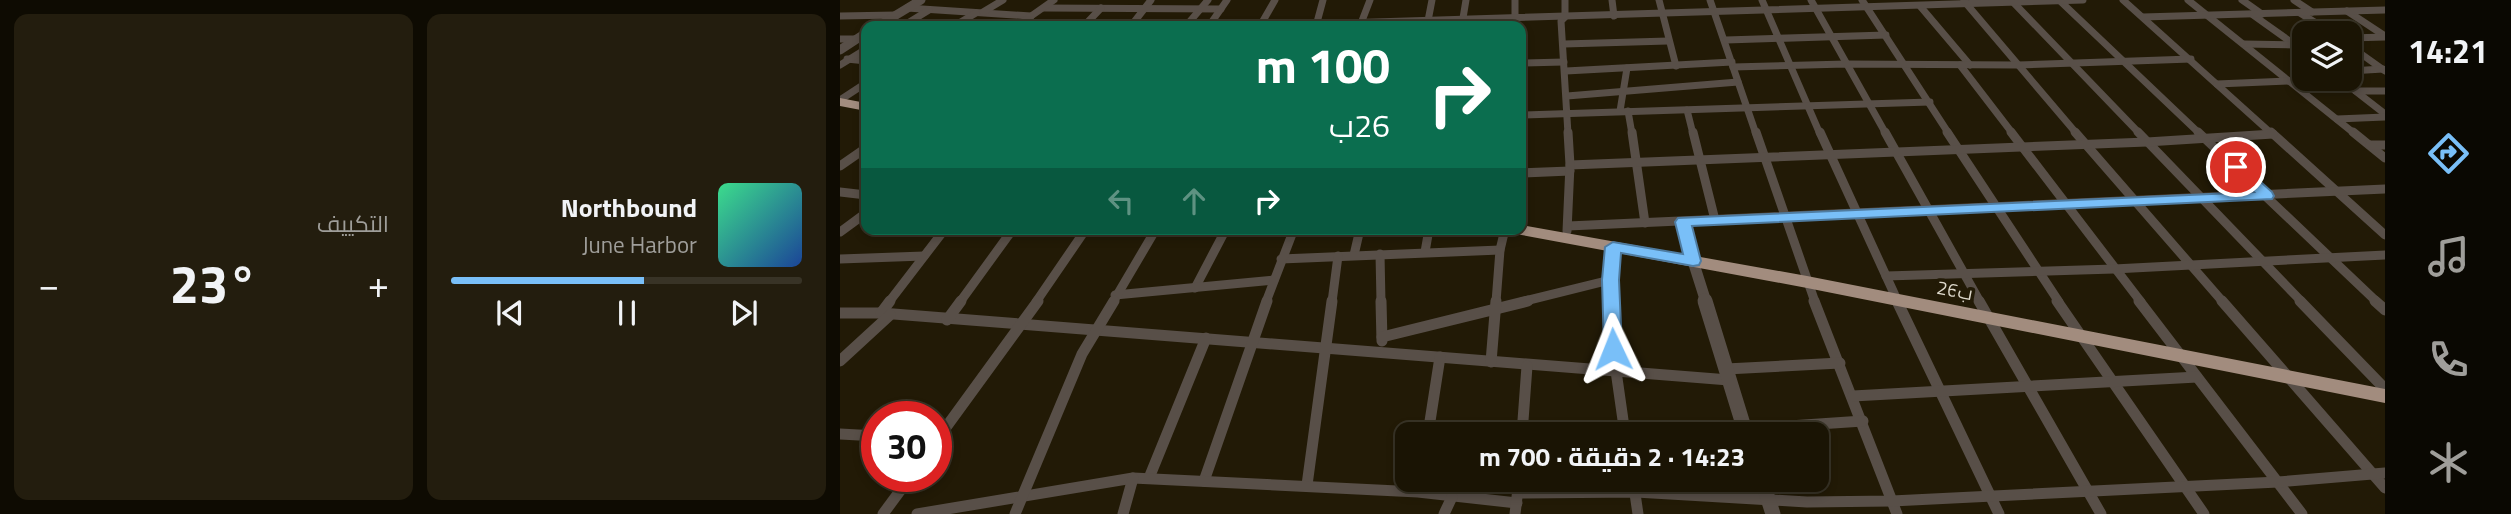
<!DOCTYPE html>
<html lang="ar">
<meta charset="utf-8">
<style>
:root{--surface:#1a1404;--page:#231d0e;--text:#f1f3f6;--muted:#9f9e9a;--line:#383326;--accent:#79bff8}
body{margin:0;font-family:"Titillium Web",Cairo,sans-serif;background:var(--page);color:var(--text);direction:rtl;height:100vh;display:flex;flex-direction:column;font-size:26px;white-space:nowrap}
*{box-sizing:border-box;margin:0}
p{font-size:23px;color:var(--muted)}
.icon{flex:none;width:38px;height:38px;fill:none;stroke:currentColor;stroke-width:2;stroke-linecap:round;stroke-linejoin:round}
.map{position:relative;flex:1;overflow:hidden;direction:ltr}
.sheet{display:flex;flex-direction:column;gap:14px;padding:14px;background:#0e0b02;width:840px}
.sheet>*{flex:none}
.guide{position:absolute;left:21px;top:21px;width:665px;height:214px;border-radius:14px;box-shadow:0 4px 10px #0003,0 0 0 2px var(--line);direction:rtl;background:#0b6e4f;color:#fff;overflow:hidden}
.controls{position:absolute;left:1452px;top:21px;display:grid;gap:14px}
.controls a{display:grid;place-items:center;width:70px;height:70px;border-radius:14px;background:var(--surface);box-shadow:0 4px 10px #0003,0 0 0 2px var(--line);font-size:35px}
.speed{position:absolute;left:21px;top:401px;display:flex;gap:14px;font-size:35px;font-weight:700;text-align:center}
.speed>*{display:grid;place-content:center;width:91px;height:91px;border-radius:50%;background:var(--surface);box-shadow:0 4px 10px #0003,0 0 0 2px var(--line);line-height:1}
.speed .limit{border:10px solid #d22;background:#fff;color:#111}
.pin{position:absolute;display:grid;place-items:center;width:60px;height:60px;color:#fff;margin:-30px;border:4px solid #fff;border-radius:50%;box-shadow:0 2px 7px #0007}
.me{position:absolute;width:77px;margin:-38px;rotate:358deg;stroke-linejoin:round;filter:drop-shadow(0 0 5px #0008)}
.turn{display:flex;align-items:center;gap:24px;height:147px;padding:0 21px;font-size:32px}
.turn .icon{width:91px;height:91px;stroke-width:2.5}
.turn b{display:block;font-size:49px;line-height:60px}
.lanes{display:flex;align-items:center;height:66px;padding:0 21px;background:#0003;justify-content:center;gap:35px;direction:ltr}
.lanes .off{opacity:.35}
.big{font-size:52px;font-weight:700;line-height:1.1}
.sheet .widget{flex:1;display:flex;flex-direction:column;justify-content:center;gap:10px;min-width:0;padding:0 24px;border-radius:14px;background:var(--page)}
.song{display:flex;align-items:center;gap:21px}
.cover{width:84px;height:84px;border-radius:10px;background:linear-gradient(135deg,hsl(150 70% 55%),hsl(220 70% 35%))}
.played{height:7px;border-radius:4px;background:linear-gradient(90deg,var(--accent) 55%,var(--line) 55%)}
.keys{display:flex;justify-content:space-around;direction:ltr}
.heat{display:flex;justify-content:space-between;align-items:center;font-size:38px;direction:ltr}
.sheet .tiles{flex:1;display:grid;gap:14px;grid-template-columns:repeat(2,1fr)}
.trip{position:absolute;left:555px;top:422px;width:434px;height:70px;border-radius:14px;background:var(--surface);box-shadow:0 4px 10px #0003,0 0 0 2px var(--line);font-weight:700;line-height:70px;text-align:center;direction:rtl}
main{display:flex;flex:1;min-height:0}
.tab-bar{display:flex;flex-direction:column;width:126px;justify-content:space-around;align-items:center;background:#0a0802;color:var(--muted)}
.tab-bar .icon{width:49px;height:49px}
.tab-bar .active{color:var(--accent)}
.tab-bar b{font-size:32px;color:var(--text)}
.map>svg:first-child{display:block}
</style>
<main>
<nav class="tab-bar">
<b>14:21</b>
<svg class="icon active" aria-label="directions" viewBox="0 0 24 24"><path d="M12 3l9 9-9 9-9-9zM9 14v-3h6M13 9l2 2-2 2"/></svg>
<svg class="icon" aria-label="music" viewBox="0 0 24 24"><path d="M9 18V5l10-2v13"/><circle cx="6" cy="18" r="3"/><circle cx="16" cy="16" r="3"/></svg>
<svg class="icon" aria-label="phone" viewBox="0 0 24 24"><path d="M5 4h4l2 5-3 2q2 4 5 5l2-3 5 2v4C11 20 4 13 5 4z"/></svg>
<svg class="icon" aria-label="climate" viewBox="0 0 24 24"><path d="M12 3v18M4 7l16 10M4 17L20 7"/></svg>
</nav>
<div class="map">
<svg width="1545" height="514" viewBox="0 0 1545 514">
<rect width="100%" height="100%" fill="#221a06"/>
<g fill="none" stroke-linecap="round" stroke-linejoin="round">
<g stroke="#584f48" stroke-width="7">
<path d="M 675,0 L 675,19"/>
<path d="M 725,0 L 725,17 L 721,21 L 728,134"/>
<path d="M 772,0 L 774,16"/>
<path d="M 819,0 L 836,66"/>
<path d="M 870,0 L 916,134"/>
<path d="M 922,0 L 980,134"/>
<path d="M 971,0 L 1046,134"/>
<path d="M 1022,0 L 1109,134"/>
<path d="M 1219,0 L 1360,134"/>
<path d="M 1283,0 L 1432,134"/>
<path d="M 1348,0 L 1515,134"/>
<path d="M 1402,0 L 1422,14"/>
<path d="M 1454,0 L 1472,12"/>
<path d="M 1124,1 L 1237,134"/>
<path d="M 1172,1 L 1300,134"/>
<path d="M 1080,6 L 1130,65"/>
<path d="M 67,8 L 191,16"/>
<path d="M 204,8 L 381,9"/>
<path d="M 1507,11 L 1545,36"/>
<path d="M 143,12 L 163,0"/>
<path d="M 1460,13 L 1492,33"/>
<path d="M 1413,15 L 1465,52"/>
<path d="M 0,16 L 56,15"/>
<path d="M 1303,17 L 1545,10"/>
<path d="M 622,24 L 626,0"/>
<path d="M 63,26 L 89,10"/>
<path d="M 114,26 L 136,13"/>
<path d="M 177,26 L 214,0"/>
<path d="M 244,26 L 261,8"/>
<path d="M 291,26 L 311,0"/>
<path d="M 346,26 L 368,0"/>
<path d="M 369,26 L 387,0"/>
<path d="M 403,26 L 1243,0"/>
<path d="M 420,26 L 435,0"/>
<path d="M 476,26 L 483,0"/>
<path d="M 520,26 L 530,0"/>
<path d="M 587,26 L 592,0"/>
<path d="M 1510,38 L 1545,37"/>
<path d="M 0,39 L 16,39"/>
<path d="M 886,40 L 1046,35"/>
<path d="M 724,44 L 828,41"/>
<path d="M 1404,44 L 1455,45"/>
<path d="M 1510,46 L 1545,71"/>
<path d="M 7,59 L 26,61"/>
<path d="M 681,63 L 724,62"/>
<path d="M 0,65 L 26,49"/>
<path d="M 1120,65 L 1173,134"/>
<path d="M 893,67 L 1006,64 L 1178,65 L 1351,59"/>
<path d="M 726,71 L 892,62"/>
<path d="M 1510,71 L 1543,69"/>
<path d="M 1500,79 L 1545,114"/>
<path d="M 1377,84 L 1450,81"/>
<path d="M 1516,91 L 1545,91"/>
<path d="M 727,96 L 898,82"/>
<path d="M 0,100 L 26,83"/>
<path d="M 847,110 L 853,134"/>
<path d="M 780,111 L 787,68"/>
<path d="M 788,111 L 792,134"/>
<path d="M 681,115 L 1090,102"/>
<path d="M 1497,119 L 1545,117"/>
</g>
<g stroke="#584f48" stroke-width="9">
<path d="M 792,132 L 805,223"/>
<path d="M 853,132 L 875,220"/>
<path d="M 916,132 L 975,302"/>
<path d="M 980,132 L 1058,302"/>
<path d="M 1045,132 L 1140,302"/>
<path d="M 1107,132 L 1219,302"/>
<path d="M 1171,132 L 1301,302"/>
<path d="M 1235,132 L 1383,302"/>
<path d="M 1298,132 L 1462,302"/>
<path d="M 1358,132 L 1537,302"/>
<path d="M 1431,132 L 1545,235"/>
<path d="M 1513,132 L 1545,158"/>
<path d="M 1530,145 L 1545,145"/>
<path d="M 730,165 L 1307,142 L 1433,134"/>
<path d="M 0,166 L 26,148"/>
<path d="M 681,173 L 730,171"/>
<path d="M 0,192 L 26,195"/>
<path d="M 843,222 L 853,261"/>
<path d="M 728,226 L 1545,189"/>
<path d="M 727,231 L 730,165 L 728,132"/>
<path d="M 0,232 L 26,213"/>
<path d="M 585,252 L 589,229"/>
<path d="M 540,254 L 541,302"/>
<path d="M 514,255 L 520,229"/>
<path d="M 0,259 L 84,256"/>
<path d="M 441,259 L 660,250"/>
<path d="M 1046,276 L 1274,269 L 1545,255"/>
<path d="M 355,288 L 386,229"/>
<path d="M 275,295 L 434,280"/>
<path d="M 49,302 L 105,229"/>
<path d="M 120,302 L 173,229"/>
<path d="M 196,302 L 246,229"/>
<path d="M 273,302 L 316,229"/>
<path d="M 426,302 L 454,229"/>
<path d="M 492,302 L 498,256"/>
<path d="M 656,302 L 660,250 L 665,229"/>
<path d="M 681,302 L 770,280"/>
<path d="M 771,302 L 773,247"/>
</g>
<g stroke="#584f48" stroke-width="11">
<path d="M 541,301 L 542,341"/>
<path d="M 771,301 L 775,364 L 785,434"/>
<path d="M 974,301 L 1057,514"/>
<path d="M 1057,301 L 1159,514"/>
<path d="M 1139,301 L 1261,514"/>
<path d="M 1217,301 L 1364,514"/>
<path d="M 1299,301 L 1462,514"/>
<path d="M 1382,301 L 1545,488"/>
<path d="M 1460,301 L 1545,389"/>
<path d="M 1535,301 L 1545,310"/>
<path d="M 0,313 L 41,313 L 889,380"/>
<path d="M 41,313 L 50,301"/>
<path d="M 107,320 L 121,301"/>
<path d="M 542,337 L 688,301"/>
<path d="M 0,361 L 50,315"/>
<path d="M 651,362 L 656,301"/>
<path d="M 886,369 L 1000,363"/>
<path d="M 1013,396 L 1357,377"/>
<path d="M 904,429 L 1023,421"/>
<path d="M 0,434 L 37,436"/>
<path d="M 588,434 L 600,357"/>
<path d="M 682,434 L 687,366"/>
<path d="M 96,441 L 198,301"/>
<path d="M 309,478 L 366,338"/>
<path d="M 793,480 L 798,514"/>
<path d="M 364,481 L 427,301"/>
<path d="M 467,485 L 492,301"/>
<path d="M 678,493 L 796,492 L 967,502 L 1052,501 L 1438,482 L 1545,473"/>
<path d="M 43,514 L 71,476"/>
<path d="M 77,514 L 293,478 L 578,492 L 677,503"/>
<path d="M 175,514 L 242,354 L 274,301"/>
<path d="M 283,514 L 293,478"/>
<path d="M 604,514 L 612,497"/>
<path d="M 675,514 L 679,480"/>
</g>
<g stroke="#584f48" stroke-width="9">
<path d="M 38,26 L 81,0"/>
<path d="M 0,50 L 26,33"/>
</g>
<path stroke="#584f48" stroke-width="11" d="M 853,261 L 866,302"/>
<g stroke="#584f48" stroke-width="15">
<path d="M 865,301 L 906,434"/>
<path d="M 922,480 L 933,514"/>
</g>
<g fill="#a28c7e" fill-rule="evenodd">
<path d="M 0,98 L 26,103 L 26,111 L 0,106 Z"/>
<path d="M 681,225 L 967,276 L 1545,389 L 1545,403 L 967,288 L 676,234 L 669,229 L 681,229 Z"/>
</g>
</g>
<path fill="#79bff8" stroke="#4f7ca1" stroke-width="2" d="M 1396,163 L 1401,164 L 1432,192 L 1434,196 L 1432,199 L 852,226 L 861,261 L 859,265 L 853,266 L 781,253 L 779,280 L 782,349 L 779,354 L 766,354 L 764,349 L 762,280 L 765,247 L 773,242 L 843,254 L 835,222 L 838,218 L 1414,192 L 1389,167 Z"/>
<g text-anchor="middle" stroke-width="7" stroke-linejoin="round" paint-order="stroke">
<g font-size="19" fill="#ddd8cb" stroke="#221a06">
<text transform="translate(1115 290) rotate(11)" y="7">26ب</text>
</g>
</g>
</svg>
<div class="controls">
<a><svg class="icon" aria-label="layers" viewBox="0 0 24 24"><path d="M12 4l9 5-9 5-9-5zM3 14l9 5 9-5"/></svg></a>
</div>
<div class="speed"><div class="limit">30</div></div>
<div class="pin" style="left:1396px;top:167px;background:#d93025"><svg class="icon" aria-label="arrive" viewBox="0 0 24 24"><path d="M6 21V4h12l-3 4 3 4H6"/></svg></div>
<svg class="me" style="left:773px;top:349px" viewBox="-20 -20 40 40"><path d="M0-17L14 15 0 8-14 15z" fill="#79bff8" stroke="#fff" stroke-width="4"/></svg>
<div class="trip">14:23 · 2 دقيقة · 700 m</div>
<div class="guide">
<div class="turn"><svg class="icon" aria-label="right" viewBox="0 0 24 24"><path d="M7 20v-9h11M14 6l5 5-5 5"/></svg><div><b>100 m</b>26ب</div></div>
<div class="lanes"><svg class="icon off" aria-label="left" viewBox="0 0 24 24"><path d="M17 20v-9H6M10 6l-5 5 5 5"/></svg><svg class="icon off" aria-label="ahead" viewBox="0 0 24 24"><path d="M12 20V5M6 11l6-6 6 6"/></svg><svg class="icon" aria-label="right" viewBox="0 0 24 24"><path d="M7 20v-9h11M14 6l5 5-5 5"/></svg></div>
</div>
</div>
<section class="sheet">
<div class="tiles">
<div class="widget">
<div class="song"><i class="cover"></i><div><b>Northbound</b><p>June Harbor</p></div></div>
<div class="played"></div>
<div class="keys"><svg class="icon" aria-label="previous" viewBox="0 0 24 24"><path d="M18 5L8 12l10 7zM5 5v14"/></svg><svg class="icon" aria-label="pause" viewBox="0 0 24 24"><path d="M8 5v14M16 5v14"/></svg><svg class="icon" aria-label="next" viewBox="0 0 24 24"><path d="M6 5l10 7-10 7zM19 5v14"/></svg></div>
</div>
<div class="widget"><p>التكييف</p>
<div class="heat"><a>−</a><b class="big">23°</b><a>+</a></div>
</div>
</div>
</section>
</main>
